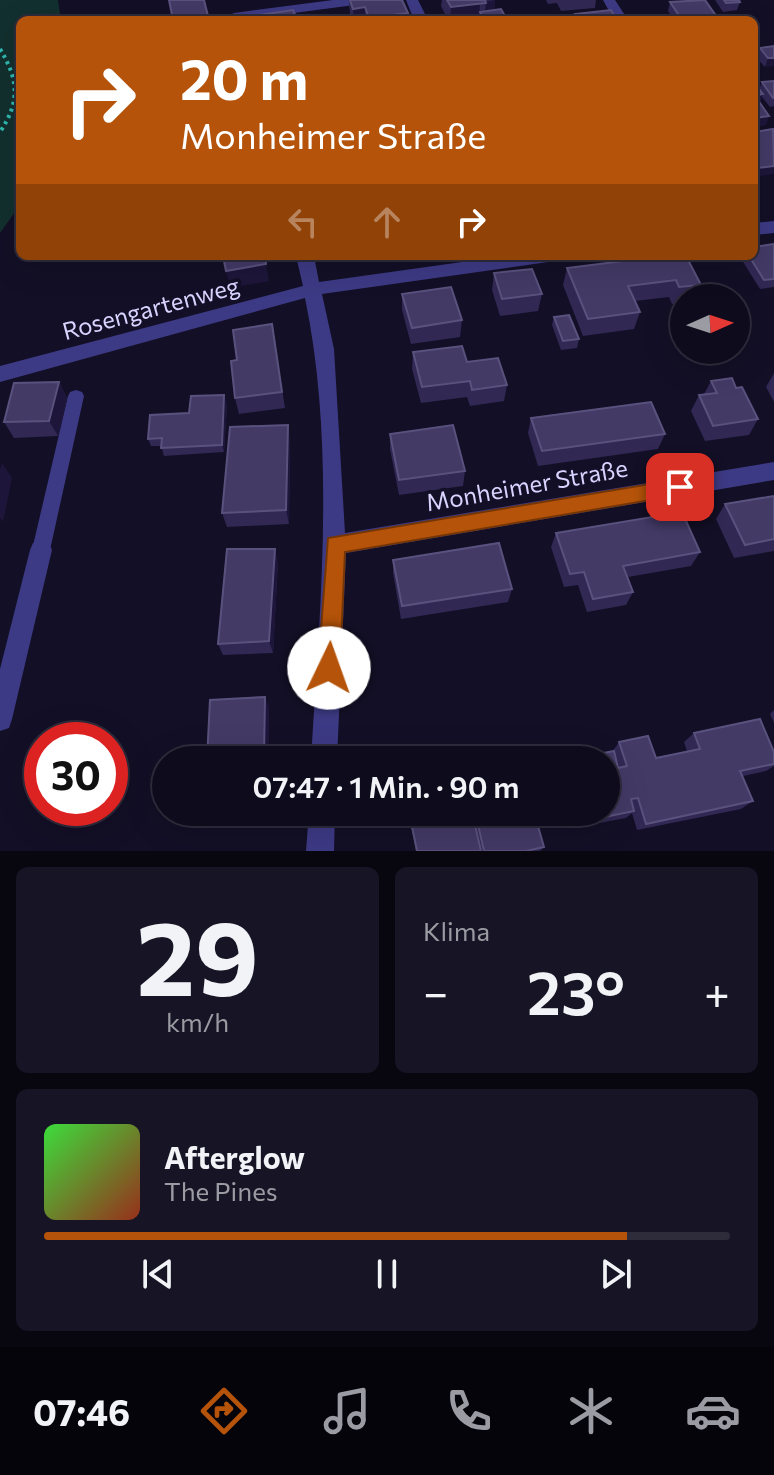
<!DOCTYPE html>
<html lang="de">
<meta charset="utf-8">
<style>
:root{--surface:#0e0b1c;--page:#171425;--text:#f1f3f6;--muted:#9b9ba3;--line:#2e2b3b;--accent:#b45309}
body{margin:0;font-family:Commissioner,sans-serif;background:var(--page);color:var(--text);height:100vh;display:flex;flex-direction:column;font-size:30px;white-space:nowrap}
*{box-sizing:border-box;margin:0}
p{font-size:26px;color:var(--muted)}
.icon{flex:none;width:44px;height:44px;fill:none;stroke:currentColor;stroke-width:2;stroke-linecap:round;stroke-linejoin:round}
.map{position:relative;height:851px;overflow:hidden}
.side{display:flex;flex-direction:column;gap:16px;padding:16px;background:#08060f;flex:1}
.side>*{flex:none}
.hud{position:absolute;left:16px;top:16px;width:742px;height:244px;border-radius:12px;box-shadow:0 8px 32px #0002,0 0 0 2px var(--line);background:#b45309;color:#fff;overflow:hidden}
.needle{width:52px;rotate:87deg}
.tools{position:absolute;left:670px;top:284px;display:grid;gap:16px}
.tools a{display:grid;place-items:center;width:80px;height:80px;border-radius:50%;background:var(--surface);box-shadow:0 8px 32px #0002,0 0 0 2px var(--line);font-size:40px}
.speed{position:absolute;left:24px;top:722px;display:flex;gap:16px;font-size:40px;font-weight:700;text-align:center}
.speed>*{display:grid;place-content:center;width:104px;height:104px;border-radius:50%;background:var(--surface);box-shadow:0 8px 32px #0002,0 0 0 2px var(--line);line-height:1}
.speed .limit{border:12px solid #d22;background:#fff;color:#111}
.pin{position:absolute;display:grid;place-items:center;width:68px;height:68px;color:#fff;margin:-34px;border-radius:16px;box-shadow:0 4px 12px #0006}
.me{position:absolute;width:88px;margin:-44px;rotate:3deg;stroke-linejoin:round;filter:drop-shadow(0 0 6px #0008)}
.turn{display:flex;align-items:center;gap:28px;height:168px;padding:0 32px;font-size:36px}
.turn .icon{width:104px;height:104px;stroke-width:2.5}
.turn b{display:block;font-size:56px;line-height:68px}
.lanes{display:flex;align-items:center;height:76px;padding:0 32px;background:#0003;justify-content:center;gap:40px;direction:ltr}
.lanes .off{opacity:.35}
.big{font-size:60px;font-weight:600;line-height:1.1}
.side .widget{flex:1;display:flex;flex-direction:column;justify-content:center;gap:12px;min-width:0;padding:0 28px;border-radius:12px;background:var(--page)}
.side .dial{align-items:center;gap:0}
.dial b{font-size:104px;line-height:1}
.song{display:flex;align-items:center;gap:24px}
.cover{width:96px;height:96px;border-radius:12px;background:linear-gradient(135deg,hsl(120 70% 55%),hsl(10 70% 35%))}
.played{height:8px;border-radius:4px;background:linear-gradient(90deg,var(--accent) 85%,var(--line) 85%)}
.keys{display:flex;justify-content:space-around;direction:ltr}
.heat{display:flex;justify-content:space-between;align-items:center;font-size:44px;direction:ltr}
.side .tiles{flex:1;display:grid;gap:16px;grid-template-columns:1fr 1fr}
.widget:last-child{grid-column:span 2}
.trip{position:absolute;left:152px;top:746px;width:468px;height:80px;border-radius:40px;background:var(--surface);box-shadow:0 8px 32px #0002,0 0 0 2px var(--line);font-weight:600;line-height:80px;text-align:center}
.menu{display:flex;height:128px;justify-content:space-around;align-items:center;background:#06040b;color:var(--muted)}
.menu .icon{width:56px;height:56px}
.menu .on{color:var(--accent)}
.menu b{font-size:36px;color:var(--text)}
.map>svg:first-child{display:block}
</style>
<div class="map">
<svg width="774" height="851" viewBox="0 0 774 851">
<rect width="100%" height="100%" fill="#130f26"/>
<path fill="#12302f" d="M 0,0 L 58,0 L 61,20 L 20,20 L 20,205 L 0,233 Z"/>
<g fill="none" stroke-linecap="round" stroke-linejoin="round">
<path stroke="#2fb8b0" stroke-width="4" stroke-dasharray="3 4" stroke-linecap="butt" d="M 0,49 C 19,80 20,102 0,132"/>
<path fill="#3d3a85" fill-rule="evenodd" d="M 76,390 L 82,392 L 84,396 L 50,550 L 47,556 L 41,558 L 35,556 L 32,550 L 68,396 L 70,392 Z"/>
<g fill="#3d3a85" fill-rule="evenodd">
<path d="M 333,0 L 368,0 L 362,4 L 241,20 L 227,17 L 234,13 Z"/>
<path d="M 406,0 L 418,0 L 428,20 L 414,20 Z"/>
<path d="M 603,0 L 615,0 L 628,20 L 614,20 Z"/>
<path d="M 774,221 L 774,233 L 754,235 L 754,223 Z"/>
<path d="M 296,256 L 314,256 L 319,282 L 505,256 L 557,256 L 548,262 L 322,294 L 334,349 L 345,533 L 774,462 L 774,480 L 346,553 L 337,760 L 311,760 C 320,609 336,447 305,298 L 0,382 L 0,366 L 303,286 Z"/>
<path d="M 41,540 L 49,543 L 52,550 L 12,719 L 9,728 L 0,731 L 0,669 L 30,550 L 33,543 Z"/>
<path d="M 309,812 L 335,812 L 334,851 L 306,851 Z"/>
</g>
</g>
<g fill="#312854">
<path d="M 349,0 L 402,0 L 408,13 L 408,20 L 352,20 L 350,15 Z"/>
<path d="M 442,0 L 495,0 L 495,9 L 485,10 L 485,11 L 506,20 L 448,20 L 441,6 Z"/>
<path d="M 546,0 L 596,0 L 595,8 L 561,11 L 557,3 L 548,4 Z"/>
<path d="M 715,0 L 739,0 L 740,2 L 737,10 L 723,12 Z"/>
<path d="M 670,2 L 719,20 L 674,20 L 668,11 Z"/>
<path d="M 774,46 L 765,67 L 756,57 L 760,48 Z"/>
<path d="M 774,81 L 774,106 L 770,107 L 762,97 L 760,103 L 766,125 L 754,126 L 754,83 L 759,89 L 762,82 Z"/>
<path d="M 774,244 L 774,287 L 760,289 L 740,257 L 754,256 Z"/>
<path d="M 663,256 L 701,285 L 695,298 L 684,298 L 684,303 L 672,304 L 669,297 L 635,301 L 640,312 L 634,329 L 583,336 L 563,285 L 567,268 Z"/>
<path d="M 494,273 L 542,294 L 538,311 L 500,316 L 492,290 Z"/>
<path d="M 402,294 L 462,320 L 460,337 L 411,344 L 402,310 Z"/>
<path d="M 554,317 L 579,339 L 577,348 L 561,350 L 552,325 Z"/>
<path d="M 272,324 L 285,408 L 239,414 L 235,398 L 237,360 Z"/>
<path d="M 413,352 L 467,362 L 507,385 L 504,401 L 470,406 L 467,397 L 421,403 L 412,369 Z"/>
<path d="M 774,373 L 774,402 L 766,387 Z"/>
<path d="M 711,381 L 736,388 L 758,419 L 749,435 L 705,441 L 691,411 L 699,395 L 704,394 Z"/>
<path d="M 59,382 L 67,398 L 58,436 L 14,438 L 4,422 Z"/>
<path d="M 227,403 L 224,452 L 164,456 L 161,446 L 151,446 L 148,439 L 189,413 Z"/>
<path d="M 531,418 L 665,434 L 658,449 L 538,466 L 528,433 Z"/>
<path d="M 390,434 L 465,471 L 463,486 L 399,495 L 390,449 Z"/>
<path d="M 290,441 L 289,524 L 227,527 L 222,513 Z"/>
<path d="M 774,496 L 774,551 L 734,558 L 716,519 L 725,504 Z"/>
<path d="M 556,533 L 700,552 L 691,566 L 628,577 L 633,592 L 626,605 L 587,612 L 578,585 L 564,587 L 551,547 Z"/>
<path d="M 393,560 L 512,589 L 508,602 L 401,619 L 393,573 Z"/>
<path d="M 278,562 L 273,653 L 223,655 L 218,644 Z"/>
<path d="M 269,707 L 268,760 L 207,760 Z"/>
<path d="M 774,710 L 774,723 L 770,714 Z"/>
<path d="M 694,733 L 774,752 L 774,766 L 766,771 L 743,776 L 753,801 L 741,809 L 637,830 L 632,813 L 626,818 L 583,826 L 579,812 L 606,812 L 606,760 L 573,759 L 612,752 L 619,742 L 656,758 L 687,751 L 684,742 Z"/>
<path d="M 206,812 L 268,812 L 268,825 L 209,828 L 205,824 Z"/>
<path d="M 408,812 L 534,812 L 544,847 L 540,851 L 416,851 Z"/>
</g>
<g fill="#1d163a">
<path d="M 495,0 L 495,9 L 485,10 L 486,3 L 481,2 Z"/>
<path d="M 480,3 L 479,20 L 450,20 L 451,7 Z"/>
<path d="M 365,7 L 365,20 L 354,20 L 353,9 Z"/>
<path d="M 408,13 L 408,20 L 369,20 L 369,18 Z"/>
<path d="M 768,58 L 774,58 L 774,66 L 765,67 Z"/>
<path d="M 763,94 L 756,112 L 754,112 L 754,96 Z"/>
<path d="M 769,116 L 766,125 L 754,126 L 754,118 Z"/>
<path d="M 774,166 L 774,174 L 754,177 L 757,168 Z"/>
<path d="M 266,264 L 269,281 L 230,288 L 226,271 Z"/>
<path d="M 59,382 L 67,398 L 58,436 L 49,421 Z"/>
<path d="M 224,395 L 227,403 L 224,452 L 222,445 Z"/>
<path d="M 288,425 L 290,441 L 289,524 L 286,510 Z"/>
<path d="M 2,463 L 12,478 L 3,522 L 0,518 L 0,470 Z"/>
<path d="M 275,549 L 278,562 L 273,653 L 269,641 Z"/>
<path d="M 265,697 L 269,707 L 268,760 L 266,760 L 264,756 Z"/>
</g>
<g fill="#433a66" stroke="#5a527e" stroke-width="2">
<path d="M 169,0 L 204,0 L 209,20 L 173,20 Z"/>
<path d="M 350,0 L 402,0 L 408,13 L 369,18 L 365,7 L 353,9 Z"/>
<path d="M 447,0 L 485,0 L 486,3 L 451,7 Z"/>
<path d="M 705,0 L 719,20 L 682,20 L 670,2 Z"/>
<path d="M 724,0 L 739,0 L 740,2 L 726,3 Z"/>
<path d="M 501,9 L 506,18 L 484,20 L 480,12 Z"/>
<path d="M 293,10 L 296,17 L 303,16 L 304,20 L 261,20 L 259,15 Z"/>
<path d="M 611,10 L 617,20 L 579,20 L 575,14 Z"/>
<path d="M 774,46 L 774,58 L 768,58 L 760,48 Z"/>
<path d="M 774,81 L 774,97 L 773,98 L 762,82 Z"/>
<path d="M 754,83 L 763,94 L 754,96 Z"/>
<path d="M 760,103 L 769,116 L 754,118 L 754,104 Z"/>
<path d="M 773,129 L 774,166 L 757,168 L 754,164 L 754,132 Z"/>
<path d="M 774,244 L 774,279 L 764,280 L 749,256 L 754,256 L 754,247 Z"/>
<path d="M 223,256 L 265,256 L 266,264 L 226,271 Z"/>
<path d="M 663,256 L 686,256 L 701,285 L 679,287 L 676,280 L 628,286 L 640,312 L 588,319 L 567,268 Z"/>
<path d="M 532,269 L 542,294 L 502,299 L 494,273 Z"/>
<path d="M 451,287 L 462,320 L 412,328 L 402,294 Z"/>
<path d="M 569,315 L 579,339 L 563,341 L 554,317 Z"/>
<path d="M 272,324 L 282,392 L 235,398 L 231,361 L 237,360 L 233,330 Z"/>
<path d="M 462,346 L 467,362 L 498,358 L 507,385 L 472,390 L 470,381 L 422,387 L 413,352 Z"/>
<path d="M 732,378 L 736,388 L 742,387 L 758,419 L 713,426 L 699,395 L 717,393 L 711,381 Z"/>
<path d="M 59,382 L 49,421 L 4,422 L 14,383 Z"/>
<path d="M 224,395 L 222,445 L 161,448 L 162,438 L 148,439 L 150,415 L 189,413 L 191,396 Z"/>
<path d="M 651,402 L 665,434 L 542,451 L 531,418 Z"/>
<path d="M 288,425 L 286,510 L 222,513 L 230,427 Z"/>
<path d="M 453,425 L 465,471 L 399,480 L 390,434 Z"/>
<path d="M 774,496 L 774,539 L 745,545 L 725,504 Z"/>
<path d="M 682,512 L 700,552 L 623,566 L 633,592 L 593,599 L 584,572 L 570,574 L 556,533 Z"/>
<path d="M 499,543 L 512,589 L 402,606 L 393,560 Z"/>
<path d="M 227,549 L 275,549 L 269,641 L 218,644 Z"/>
<path d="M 265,697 L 264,756 L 207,760 L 210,700 Z"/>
<path d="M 760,719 L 774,752 L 774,764 L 740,771 L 753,801 L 646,824 L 638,798 L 631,799 L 634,811 L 590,820 L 588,812 L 606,812 L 606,760 L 573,759 L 614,751 L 618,768 L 627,766 L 619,742 L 648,736 L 656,758 L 700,749 L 694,733 Z"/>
<path d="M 206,812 L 266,812 L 266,822 L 205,824 Z"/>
<path d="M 409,812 L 472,812 L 481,851 L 417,851 Z"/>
<path d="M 475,812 L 534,812 L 544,847 L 526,851 L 484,851 Z"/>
</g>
<path fill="#b45309" stroke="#753606" stroke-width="2" d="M 680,479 L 690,487 L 680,495 L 345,552 L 340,668 L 337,675 L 329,679 L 321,675 L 318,668 L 328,538 Z"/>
<g text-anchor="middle" stroke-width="7" stroke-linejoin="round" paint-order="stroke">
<g font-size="24" fill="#d9d4ff" stroke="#130f26">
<text transform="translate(151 309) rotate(-15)" y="8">Rosengartenweg</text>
<text transform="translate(527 486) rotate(-10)" y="8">Monheimer Straße</text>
</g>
</g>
</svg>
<div class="tools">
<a><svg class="needle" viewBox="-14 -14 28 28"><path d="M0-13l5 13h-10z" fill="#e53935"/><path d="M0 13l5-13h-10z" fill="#9b9ba3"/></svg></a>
</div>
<div class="speed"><div class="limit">30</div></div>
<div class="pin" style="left:680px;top:487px;background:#d93025"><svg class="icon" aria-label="arrive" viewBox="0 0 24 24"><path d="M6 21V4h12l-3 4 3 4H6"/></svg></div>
<svg class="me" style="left:329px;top:668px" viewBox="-20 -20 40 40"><circle r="19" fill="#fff"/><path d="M0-13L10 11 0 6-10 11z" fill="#b45309"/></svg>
<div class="trip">07:47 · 1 Min. · 90 m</div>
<div class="hud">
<div class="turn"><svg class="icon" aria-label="right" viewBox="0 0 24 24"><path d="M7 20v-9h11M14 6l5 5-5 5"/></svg><div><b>20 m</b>Monheimer Straße</div></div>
<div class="lanes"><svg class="icon off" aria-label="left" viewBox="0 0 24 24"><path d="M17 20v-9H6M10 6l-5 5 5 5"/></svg><svg class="icon off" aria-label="ahead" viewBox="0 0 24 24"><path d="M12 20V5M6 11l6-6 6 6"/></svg><svg class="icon" aria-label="right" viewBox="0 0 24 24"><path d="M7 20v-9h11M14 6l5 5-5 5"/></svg></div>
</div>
</div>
<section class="side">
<div class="tiles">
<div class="widget dial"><b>29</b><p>km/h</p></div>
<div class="widget"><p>Klima</p>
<div class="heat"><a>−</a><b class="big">23°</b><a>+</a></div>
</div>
<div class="widget">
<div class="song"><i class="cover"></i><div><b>Afterglow</b><p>The Pines</p></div></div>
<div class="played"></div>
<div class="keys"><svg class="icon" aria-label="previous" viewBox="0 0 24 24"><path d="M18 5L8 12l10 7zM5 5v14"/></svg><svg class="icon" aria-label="pause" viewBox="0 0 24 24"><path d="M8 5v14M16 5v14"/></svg><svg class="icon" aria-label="next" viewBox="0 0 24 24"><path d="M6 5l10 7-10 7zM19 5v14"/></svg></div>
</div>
</div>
</section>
<nav class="menu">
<b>07:46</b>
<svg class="icon on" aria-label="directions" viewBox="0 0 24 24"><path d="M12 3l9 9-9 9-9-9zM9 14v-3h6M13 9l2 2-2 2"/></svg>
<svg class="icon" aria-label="music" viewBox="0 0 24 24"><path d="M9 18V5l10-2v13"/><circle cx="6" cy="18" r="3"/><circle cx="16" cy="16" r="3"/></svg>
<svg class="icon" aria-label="phone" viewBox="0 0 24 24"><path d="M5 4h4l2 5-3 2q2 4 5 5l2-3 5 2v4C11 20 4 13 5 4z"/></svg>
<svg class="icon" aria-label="climate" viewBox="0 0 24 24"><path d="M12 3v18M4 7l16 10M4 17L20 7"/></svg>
<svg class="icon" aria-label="car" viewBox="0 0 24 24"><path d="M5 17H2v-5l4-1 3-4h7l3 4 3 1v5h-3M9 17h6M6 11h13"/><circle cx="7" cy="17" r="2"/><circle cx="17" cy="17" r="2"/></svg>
</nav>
